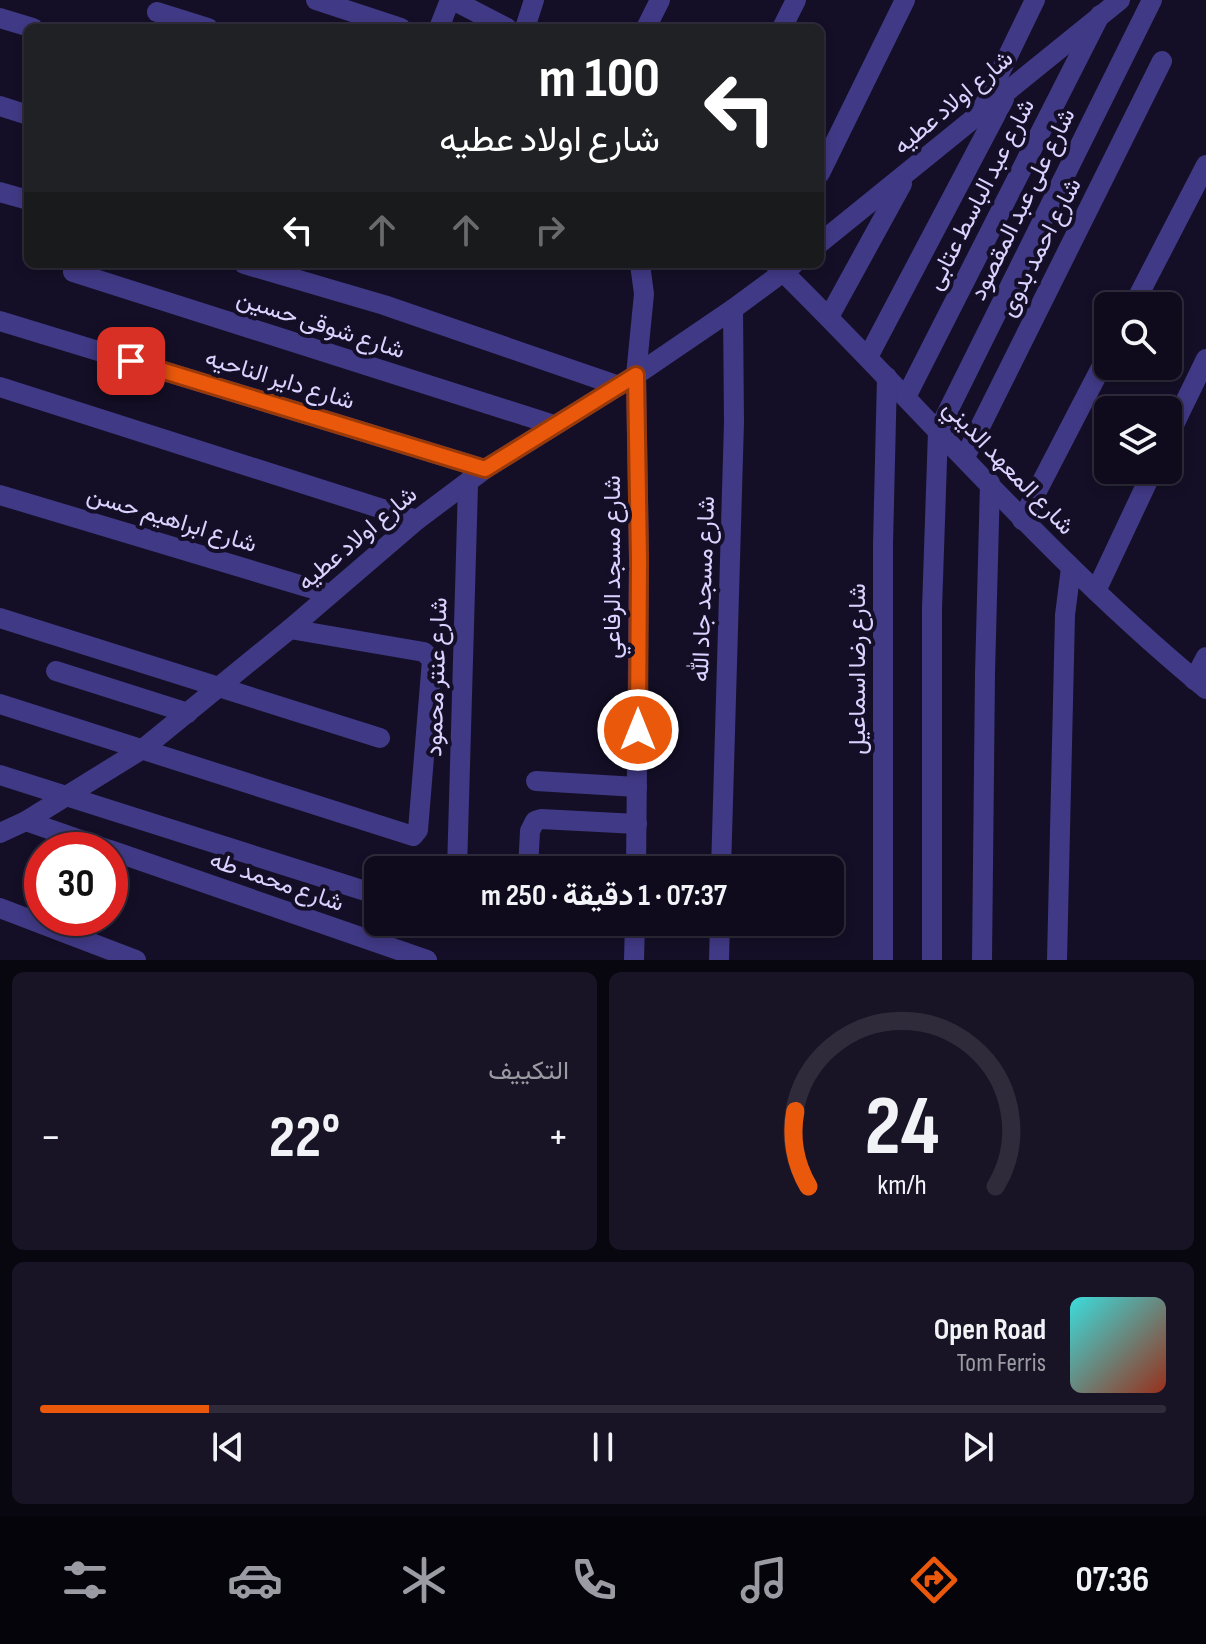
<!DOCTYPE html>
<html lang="ar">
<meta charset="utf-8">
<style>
:root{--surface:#0f0b1c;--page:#181425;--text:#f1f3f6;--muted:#9b9ba3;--line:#2f2b3b;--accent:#ea580c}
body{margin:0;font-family:"Sofia Sans Condensed",Vazirmatn,sans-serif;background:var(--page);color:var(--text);direction:rtl;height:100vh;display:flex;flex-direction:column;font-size:30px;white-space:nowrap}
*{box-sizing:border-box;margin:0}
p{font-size:26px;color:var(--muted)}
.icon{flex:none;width:44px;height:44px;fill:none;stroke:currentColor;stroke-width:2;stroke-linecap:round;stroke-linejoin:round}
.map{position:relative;height:960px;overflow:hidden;direction:ltr}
.drawer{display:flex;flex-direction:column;gap:12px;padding:12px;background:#08060f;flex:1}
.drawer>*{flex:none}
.banner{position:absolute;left:24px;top:24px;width:800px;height:244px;border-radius:12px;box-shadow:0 4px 12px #0003,0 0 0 2px var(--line);direction:rtl;background:#202124;color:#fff;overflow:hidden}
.controls{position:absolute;left:1094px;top:292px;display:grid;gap:16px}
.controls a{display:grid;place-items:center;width:88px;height:88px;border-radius:12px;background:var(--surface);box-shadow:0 4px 12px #0003,0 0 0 2px var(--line);font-size:40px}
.speed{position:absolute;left:24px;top:832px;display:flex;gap:16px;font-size:40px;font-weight:700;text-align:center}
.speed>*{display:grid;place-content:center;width:104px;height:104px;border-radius:50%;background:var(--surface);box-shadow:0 4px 12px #0003,0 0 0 2px var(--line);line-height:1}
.speed .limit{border:12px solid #d22;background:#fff;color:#111}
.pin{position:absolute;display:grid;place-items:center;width:68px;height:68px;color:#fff;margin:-34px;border-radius:16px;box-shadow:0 4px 12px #0006}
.me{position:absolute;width:88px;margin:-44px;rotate:0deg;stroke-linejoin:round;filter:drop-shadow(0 0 6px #0008)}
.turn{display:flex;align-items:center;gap:28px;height:168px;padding:0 32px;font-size:36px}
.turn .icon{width:104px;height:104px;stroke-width:2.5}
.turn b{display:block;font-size:56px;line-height:68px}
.lanes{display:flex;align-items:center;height:76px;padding:0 32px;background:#0003;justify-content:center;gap:40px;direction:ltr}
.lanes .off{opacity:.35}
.big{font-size:60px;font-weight:700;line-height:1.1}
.drawer .tile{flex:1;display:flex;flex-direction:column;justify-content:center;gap:12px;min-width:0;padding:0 28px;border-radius:12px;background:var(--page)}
.drawer .dial{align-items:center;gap:0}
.dial svg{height:208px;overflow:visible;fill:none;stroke:var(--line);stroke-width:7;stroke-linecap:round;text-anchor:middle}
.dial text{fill:var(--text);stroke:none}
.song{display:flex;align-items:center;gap:24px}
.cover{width:96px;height:96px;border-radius:12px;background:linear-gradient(135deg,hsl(180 70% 55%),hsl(10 70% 35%))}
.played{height:8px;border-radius:4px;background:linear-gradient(90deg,var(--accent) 15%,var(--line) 15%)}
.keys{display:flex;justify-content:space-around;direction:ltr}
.heat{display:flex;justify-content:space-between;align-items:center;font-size:44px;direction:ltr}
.drawer .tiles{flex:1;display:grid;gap:12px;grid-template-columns:1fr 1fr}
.tile:last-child{grid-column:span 2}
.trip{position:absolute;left:364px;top:856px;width:480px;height:80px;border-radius:12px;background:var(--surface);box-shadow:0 4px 12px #0003,0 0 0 2px var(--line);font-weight:700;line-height:80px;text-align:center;direction:rtl}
.menu{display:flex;height:128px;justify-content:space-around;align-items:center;background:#06040b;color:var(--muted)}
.menu .icon{width:56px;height:56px}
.menu .current{color:var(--accent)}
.menu b{font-size:36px;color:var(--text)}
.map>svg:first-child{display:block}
</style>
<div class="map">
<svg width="1206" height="960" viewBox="0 0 1206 960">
<rect width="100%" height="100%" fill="#140f26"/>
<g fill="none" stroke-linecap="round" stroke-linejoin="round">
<g stroke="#403985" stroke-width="20">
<path d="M 316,0 L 401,28"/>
<path d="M 453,0 L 507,28"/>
<path d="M 157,12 L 208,28"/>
<path d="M 0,18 L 33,28"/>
<path d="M 439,28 L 450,0"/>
<path d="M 525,28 L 534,0"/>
<path d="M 646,28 L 660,0"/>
<path d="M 782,28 L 796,0"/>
<path d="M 984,105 L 1035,0"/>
<path d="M 0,106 L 28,115"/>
<path d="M 820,173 L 905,0"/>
<path d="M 0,192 L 28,200"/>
<path d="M 820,243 L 1120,0"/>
<path d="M 244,264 L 384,305 L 619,386"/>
<path d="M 775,264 C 919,405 1050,561 1206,689"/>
<path d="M 73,272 L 554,425"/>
<path d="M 1133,306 L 1206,165"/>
<path d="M 829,317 L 902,184"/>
<path d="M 0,321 L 485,469"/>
<path d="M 868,357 L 1004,99"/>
<path d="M 0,387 L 417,520"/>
<path d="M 906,397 L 1100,15"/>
<path d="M 1168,437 L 1206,359"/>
<path d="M 965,457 L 1162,61"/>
<path d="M 0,495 L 330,594"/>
<path d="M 1022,520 L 1108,354"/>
<path d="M 1096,591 L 1153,470"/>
<path d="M 0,618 L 380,738"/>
<path d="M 56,671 L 188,713"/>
<path d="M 1194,680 L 1206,657"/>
<path d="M 0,704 L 413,836 L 418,830 L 432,660 L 424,652 L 290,629"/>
<path d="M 0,775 L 378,895"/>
<path d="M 536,781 L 637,787"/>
<path d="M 26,821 L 109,850"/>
<path d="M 0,833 L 26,821 L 144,748 L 290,629 L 417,520 L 485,469 L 636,375 L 733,309 L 794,264"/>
<path d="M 110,850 L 427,960"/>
<path d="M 457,870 L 468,485"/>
<path d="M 528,870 L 530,831 L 535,821 L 541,819 L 637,824"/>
<path d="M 636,870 L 639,559 L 636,375 L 644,294 L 640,264"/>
<path d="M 721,870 L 734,422 L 733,309"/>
<path d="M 0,908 L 136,960"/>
<path d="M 634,960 L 635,922"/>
<path d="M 719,960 L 720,922"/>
<path d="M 883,960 L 883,544 L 887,377"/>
<path d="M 932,960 L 932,609 L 938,431 L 1152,0"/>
<path d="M 982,960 L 985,674 L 990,483"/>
<path d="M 1057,960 L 1065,615 L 1071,568"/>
</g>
</g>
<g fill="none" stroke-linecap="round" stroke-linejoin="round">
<g stroke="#983908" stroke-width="20">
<path id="route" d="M 131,361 L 485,469 L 636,375 L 639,559 L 638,730"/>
</g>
<use href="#route" stroke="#ea580c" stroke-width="14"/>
</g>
<g text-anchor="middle" stroke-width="8" stroke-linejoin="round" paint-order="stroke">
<g font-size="24" fill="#dbd3ff" stroke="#140f26">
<text transform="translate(953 102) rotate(-40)" y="8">شارع اولاد عطيه</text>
<text transform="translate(980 194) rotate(-63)" y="8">شارع عبد الباسط عتابى</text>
<text transform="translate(1022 204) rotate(-64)" y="8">شارع على عبد المقصود</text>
<text transform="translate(1040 247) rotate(-63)" y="8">شارع احمد بدوى</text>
<text transform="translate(321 324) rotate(18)" y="8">شارع شوقى حسين</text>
<text transform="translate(280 379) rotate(17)" y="8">شارع داير الناحيه</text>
<text transform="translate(1009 467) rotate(46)" y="8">شارع المعهد الديني</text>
<text transform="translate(172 519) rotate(17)" y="8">شارع ابراهيم حسن</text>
<text transform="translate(357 538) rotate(-40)" y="8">شارع اولاد عطيه</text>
<text transform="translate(612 567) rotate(-90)" y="8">شارع مسجد الرفاعي</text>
<text transform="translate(703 589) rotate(-88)" y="8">شارع مسجد جاد الله</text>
<text transform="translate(857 669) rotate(-90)" y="8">شارع رضا اسماعيل</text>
<text transform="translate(436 677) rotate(-88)" y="8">شارع عنتر محمود</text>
<text transform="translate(277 881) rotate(19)" y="8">شارع محمد طه</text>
</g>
</g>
</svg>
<div class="controls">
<a><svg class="icon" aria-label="search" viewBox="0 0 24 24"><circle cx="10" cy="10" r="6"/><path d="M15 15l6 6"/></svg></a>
<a><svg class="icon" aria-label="layers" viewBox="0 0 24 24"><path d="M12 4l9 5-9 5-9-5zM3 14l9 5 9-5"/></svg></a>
</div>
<div class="speed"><div class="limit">30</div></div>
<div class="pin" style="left:131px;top:361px;background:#d93025"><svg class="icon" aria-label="arrive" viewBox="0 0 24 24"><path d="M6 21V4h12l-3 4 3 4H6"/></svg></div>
<svg class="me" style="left:638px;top:730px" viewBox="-20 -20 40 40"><circle r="17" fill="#ea580c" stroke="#fff" stroke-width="3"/><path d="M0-11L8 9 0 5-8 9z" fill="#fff"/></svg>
<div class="trip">07:37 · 1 دقيقة · 250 m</div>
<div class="banner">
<div class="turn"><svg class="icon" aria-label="left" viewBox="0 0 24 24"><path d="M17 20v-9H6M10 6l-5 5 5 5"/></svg><div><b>100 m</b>شارع اولاد عطيه</div></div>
<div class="lanes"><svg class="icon" aria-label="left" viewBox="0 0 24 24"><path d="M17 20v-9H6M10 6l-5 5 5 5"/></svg><svg class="icon off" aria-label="ahead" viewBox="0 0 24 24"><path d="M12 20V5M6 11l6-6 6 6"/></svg><svg class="icon off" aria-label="ahead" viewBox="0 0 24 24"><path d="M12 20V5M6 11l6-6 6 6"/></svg><svg class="icon off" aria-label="right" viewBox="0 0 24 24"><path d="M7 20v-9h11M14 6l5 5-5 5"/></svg></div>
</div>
</div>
<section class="drawer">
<div class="tiles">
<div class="tile dial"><svg viewBox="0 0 100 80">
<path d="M14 69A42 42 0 1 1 86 69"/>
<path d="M14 69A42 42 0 0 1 9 40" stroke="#ea580c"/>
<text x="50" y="56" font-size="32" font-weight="700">24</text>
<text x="50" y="72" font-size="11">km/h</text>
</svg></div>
<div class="tile"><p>التكييف</p>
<div class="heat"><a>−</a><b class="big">22°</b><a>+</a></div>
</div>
<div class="tile">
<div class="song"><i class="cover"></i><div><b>Open Road</b><p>Tom Ferris</p></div></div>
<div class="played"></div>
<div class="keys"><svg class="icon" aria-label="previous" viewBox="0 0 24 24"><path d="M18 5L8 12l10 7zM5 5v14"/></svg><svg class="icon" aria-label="pause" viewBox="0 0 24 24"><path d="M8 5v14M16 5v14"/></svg><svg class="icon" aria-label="next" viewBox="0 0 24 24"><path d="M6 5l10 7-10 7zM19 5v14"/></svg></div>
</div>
</div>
</section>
<nav class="menu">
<b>07:36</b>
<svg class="icon current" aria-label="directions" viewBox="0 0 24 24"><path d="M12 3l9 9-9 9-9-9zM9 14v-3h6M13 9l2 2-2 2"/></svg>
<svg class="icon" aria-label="music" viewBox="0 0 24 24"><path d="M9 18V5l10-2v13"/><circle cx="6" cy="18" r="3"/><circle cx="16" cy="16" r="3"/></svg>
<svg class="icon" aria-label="phone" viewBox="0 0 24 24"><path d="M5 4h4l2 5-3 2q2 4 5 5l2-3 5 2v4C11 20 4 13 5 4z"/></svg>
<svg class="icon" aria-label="climate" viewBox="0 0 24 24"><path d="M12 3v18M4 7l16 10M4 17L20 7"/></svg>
<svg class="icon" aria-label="car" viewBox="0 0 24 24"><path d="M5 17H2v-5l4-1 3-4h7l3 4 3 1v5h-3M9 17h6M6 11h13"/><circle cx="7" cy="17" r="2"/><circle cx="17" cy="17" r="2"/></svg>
<svg class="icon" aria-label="filters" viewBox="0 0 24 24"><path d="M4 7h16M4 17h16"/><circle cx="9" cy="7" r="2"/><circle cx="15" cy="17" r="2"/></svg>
</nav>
